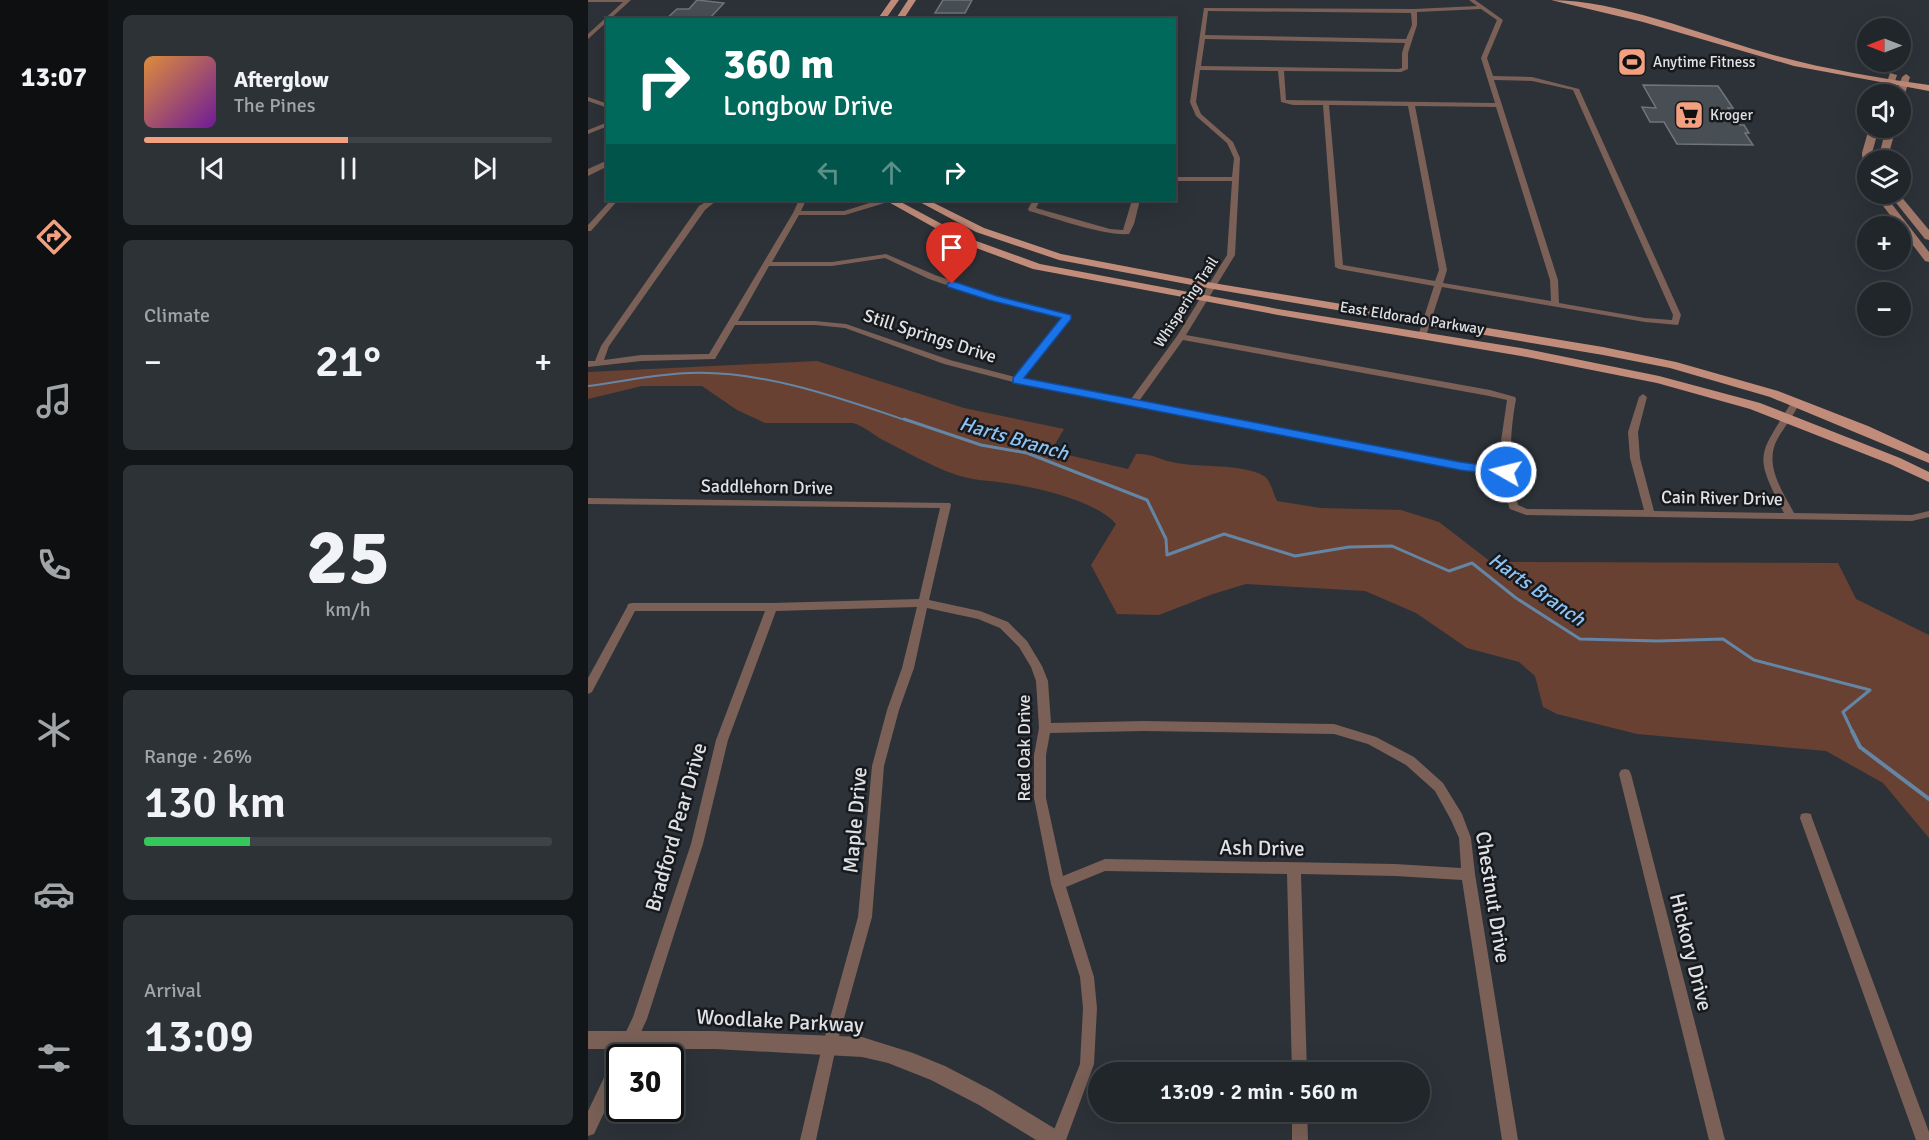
<!DOCTYPE html>
<meta charset="utf-8">
<style>
:root{--surface:#21262a;--page:#2d3236;--text:#f1f3f6;--muted:#a2a5a8;--line:#3e4347;--accent:#f3a081}
body{margin:0;font-family:Signika,sans-serif;background:var(--page);color:var(--text);height:100vh;display:flex;flex-direction:column;font-size:22px;white-space:nowrap}
*{box-sizing:border-box;margin:0}
p{font-size:20px;color:var(--muted)}
.icon{flex:none;width:33px;height:33px;fill:none;stroke:currentColor;stroke-width:2;stroke-linecap:round;stroke-linejoin:round}
.map{position:relative;flex:1;overflow:hidden}
.sheet{display:flex;flex-direction:column;gap:15px;padding:15px;background:#121517;width:480px}
.sheet>*{flex:none}
.hud{position:absolute;left:18px;top:18px;width:570px;height:183px;border-radius:0px;box-shadow:0 6px 24px #0002,0 0 0 2px var(--line);background:#00695c;color:#fff;overflow:hidden}
.needle{width:39px;rotate:270deg}
.controls{position:absolute;left:1269px;top:18px;display:grid;gap:12px}
.controls a{display:grid;place-items:center;width:54px;height:54px;border-radius:50%;background:var(--surface);box-shadow:0 6px 24px #0002,0 0 0 2px var(--line);font-size:30px}
.speed{position:absolute;left:18px;top:1044px;display:flex;gap:12px;font-size:30px;font-weight:700;text-align:center}
.speed>*{display:grid;place-content:center;width:78px;height:78px;border-radius:50%;background:var(--surface);box-shadow:0 6px 24px #0002,0 0 0 2px var(--line);line-height:1}
.speed .limit{border:3px solid #111;border-radius:9px;background:#fff;color:#111}
.pin{position:absolute;display:grid;place-items:center;width:51px;height:51px;color:#fff;margin:-62px -26px;border-radius:50% 50% 50% 0;rotate:-45deg;box-shadow:0 0 6px #0007}
.pin .icon{rotate:45deg}
.me{position:absolute;width:66px;margin:-33px;rotate:278deg;stroke-linejoin:round;filter:drop-shadow(0 0 4px #0008)}
.turn{display:flex;align-items:center;gap:21px;height:126px;padding:0 18px;font-size:27px}
.turn .icon{width:78px;height:78px;stroke-width:2.5}
.turn b{display:block;font-size:42px;line-height:51px}
.lanes{display:flex;align-items:center;height:57px;padding:0 18px;background:#0003;justify-content:center;gap:30px;direction:ltr}
.lanes .off{opacity:.35}
.big{font-size:45px;font-weight:600;line-height:1.1}
.sheet .tile{flex:1;display:flex;flex-direction:column;justify-content:center;gap:9px;min-width:0;padding:0 21px;border-radius:9px;background:var(--page)}
.sheet .dial{align-items:center;gap:0}
.dial b{font-size:78px;line-height:1}
.song{display:flex;align-items:center;gap:18px}
.cover{width:72px;height:72px;border-radius:9px;background:linear-gradient(135deg,hsl(30 70% 55%),hsl(280 70% 35%))}
.played{height:6px;border-radius:3px;background:linear-gradient(90deg,var(--accent) 50%,var(--line) 50%)}
.keys{display:flex;justify-content:space-around;direction:ltr}
.heat{display:flex;justify-content:space-between;align-items:center;font-size:33px;direction:ltr}
.charge{height:9px;border-radius:4px;background:linear-gradient(90deg,#34c759 26%,var(--line) 0)}
.trip{position:absolute;left:500px;top:1062px;width:342px;height:60px;border-radius:30px;background:var(--surface);box-shadow:0 6px 24px #0002,0 0 0 2px var(--line);font-weight:600;line-height:60px;text-align:center}
main{display:flex;flex:1;min-height:0}
.tab-bar{display:flex;flex-direction:column;width:108px;justify-content:space-around;align-items:center;background:#0d0f11;color:var(--muted)}
.tab-bar .icon{width:42px;height:42px}
.tab-bar .on{color:var(--accent)}
.tab-bar b{font-size:27px;color:var(--text)}
.map>svg:first-child{display:block}
</style>
<main>
<nav class="tab-bar">
<b>13:07</b>
<svg class="icon on" aria-label="directions" viewBox="0 0 24 24"><path d="M12 3l9 9-9 9-9-9zM9 14v-3h6M13 9l2 2-2 2"/></svg>
<svg class="icon" aria-label="music" viewBox="0 0 24 24"><path d="M9 18V5l10-2v13"/><circle cx="6" cy="18" r="3"/><circle cx="16" cy="16" r="3"/></svg>
<svg class="icon" aria-label="phone" viewBox="0 0 24 24"><path d="M5 4h4l2 5-3 2q2 4 5 5l2-3 5 2v4C11 20 4 13 5 4z"/></svg>
<svg class="icon" aria-label="climate" viewBox="0 0 24 24"><path d="M12 3v18M4 7l16 10M4 17L20 7"/></svg>
<svg class="icon" aria-label="car" viewBox="0 0 24 24"><path d="M5 17H2v-5l4-1 3-4h7l3 4 3 1v5h-3M9 17h6M6 11h13"/><circle cx="7" cy="17" r="2"/><circle cx="17" cy="17" r="2"/></svg>
<svg class="icon" aria-label="filters" viewBox="0 0 24 24"><path d="M4 7h16M4 17h16"/><circle cx="9" cy="7" r="2"/><circle cx="15" cy="17" r="2"/></svg>
</nav>
<section class="sheet">
<div class="tile">
<div class="song"><i class="cover"></i><div><b>Afterglow</b><p>The Pines</p></div></div>
<div class="played"></div>
<div class="keys"><svg class="icon" aria-label="previous" viewBox="0 0 24 24"><path d="M18 5L8 12l10 7zM5 5v14"/></svg><svg class="icon" aria-label="pause" viewBox="0 0 24 24"><path d="M8 5v14M16 5v14"/></svg><svg class="icon" aria-label="next" viewBox="0 0 24 24"><path d="M6 5l10 7-10 7zM19 5v14"/></svg></div>
</div>
<div class="tile"><p>Climate</p>
<div class="heat"><a>−</a><b class="big">21°</b><a>+</a></div>
</div>
<div class="tile dial"><b>25</b><p>km/h</p></div>
<div class="tile"><p>Range · 26%</p><b class="big">130 km</b><div class="charge"></div></div>
<div class="tile"><p>Arrival</p><b class="big">13:09</b></div>
</section>
<div class="map">
<svg width="1341" height="1140" viewBox="0 0 1341 1140">
<rect width="100%" height="100%" fill="#2c3238"/>
<path fill="#684133" d="M 229,361 L 376,408 L 476,429 L 463,451 L 540,469 L 548,454 C 562,453 571,459 584,462 C 607,468 655,463 676,476 C 683,481 685,493 689,501 L 733,508 L 813,510 L 851,522 L 903,562 L 1250,563 L 1268,599 L 1341,635 L 1341,838 L 1295,783 L 1238,751 L 1049,734 L 969,714 L 955,707 L 947,676 L 931,662 L 879,648 L 828,613 L 777,591 L 658,584 L 625,594 L 571,615 L 529,614 L 503,565 L 528,524 C 510,503 462,491 435,486 C 415,481 392,482 372,476 C 348,469 315,450 293,439 C 283,433 277,427 265,423 L 177,423 L 149,410 L 114,386 L 54,386 L 0,399 L 0,372 Z"/>
<g fill="none" stroke-linecap="round" stroke-linejoin="round">
<path stroke="#6486a4" stroke-width="2" d="M 0,386 C 33,382 67,374 101,373 C 174,370 252,398 320,421"/>
<path stroke="#6486a4" stroke-width="3" d="M 316,419 L 393,445 L 439,453 L 559,500 L 578,539 L 579,555 L 636,534 L 707,556 L 761,547 L 804,546 L 861,571 L 884,563 L 928,598 L 992,639 L 1070,641 L 1135,639 L 1166,660 L 1282,690 L 1255,712 L 1265,733"/>
<path stroke="#6486a4" stroke-width="4" d="M 1264,731 L 1272,747 L 1341,799"/>
</g>
<g fill="#474e54" stroke="#6e757c" stroke-width="1.5">
<path d="M 109,0 L 136,3 L 120,20 L 77,20 L 89,9 L 101,9 Z"/>
<path d="M 355,0 L 384,0 L 377,13 L 347,13 Z"/>
<path d="M 1055,85 L 1130,86 L 1145,108 L 1140,108 L 1152,125 L 1156,125 L 1161,133 L 1157,133 L 1165,145 L 1089,144 L 1076,122 L 1062,122 L 1054,107 L 1068,108 Z"/>
</g>
<g fill="none" stroke-linecap="round" stroke-linejoin="round">
<g fill="#7a6056" fill-rule="evenodd">
<path d="M 0,0 L 43,0 L 0,39 L 0,34 L 35,2 L 0,2 Z"/>
<path d="M 881,0 L 887,0 L 915,20 L 899,58 L 905,76 L 944,77 L 991,89 L 1093,315 L 1090,325 L 1057,322 L 854,287 L 838,336 L 834,339 L 831,338 L 830,336 L 846,286 L 751,269 L 747,267 L 735,105 L 705,105 L 693,102 L 690,71 L 612,70 L 608,102 L 613,114 L 645,142 L 652,158 L 651,179 L 647,255 L 598,335 L 902,390 L 927,397 L 928,399 C 921,438 921,467 930,505 L 939,509 L 1056,510 L 1042,458 L 1040,432 L 1051,397 L 1055,394 L 1059,397 L 1050,432 L 1052,458 L 1066,511 L 1196,513 C 1164,452 1171,456 1205,400 L 1208,399 L 1212,402 C 1206,415 1197,426 1190,438 C 1175,464 1194,490 1206,513 L 1324,515 L 1341,511 L 1341,517 L 1324,521 L 938,515 L 922,509 L 921,507 L 914,475 L 872,469 L 429,383 L 356,364 L 257,328 L 227,325 L 147,325 L 127,359 L 53,361 L 0,367 L 0,361 L 7,361 L 13,346 L 111,206 L 121,200 L 129,200 L 117,210 L 21,346 L 16,360 L 53,355 L 121,354 L 205,213 L 211,200 L 218,200 L 213,211 L 256,211 L 291,200 L 300,200 L 300,202 L 257,215 L 211,215 L 184,262 L 244,262 L 298,254 L 347,275 L 408,296 L 482,315 L 482,319 L 435,378 L 543,399 L 589,336 L 639,255 L 644,181 L 586,181 L 586,177 L 644,177 L 646,158 L 639,143 L 608,116 L 602,102 L 616,8 L 826,9 L 889,6 ZM 893,9 L 909,20 L 893,58 L 907,103 L 698,100 L 696,71 L 813,72 L 820,69 L 820,53 L 829,25 L 829,12 ZM 620,11 L 823,13 L 824,25 L 818,39 L 617,35 ZM 617,39 L 817,43 L 814,53 L 814,68 L 810,69 L 613,66 ZM 906,80 L 944,81 L 985,90 L 1085,315 L 1084,320 L 1057,318 L 971,303 L 970,280 ZM 741,105 L 820,106 L 851,270 L 847,281 L 755,265 ZM 827,106 L 908,107 L 962,280 L 963,301 L 855,283 L 859,270 ZM 297,258 L 341,279 L 402,300 L 474,318 L 427,377 L 362,360 L 258,324 L 227,321 L 150,321 L 181,266 L 244,266 ZM 595,340 L 901,396 L 919,400 L 913,441 L 914,468 L 872,463 L 551,401 Z"/>
<path d="M 0,97 L 20,104 L 20,108 L 0,101 Z"/>
<path d="M 20,122 L 20,126 L 0,134 L 0,130 Z"/>
<path d="M 23,200 L 30,200 L 3,231 L 0,231 L 0,225 Z"/>
<path d="M 445,200 L 452,200 L 448,208 L 522,229 L 535,230 L 544,200 L 552,200 L 546,224 L 541,234 C 515,236 467,218 441,211 L 440,209 Z"/>
<path d="M 0,498 L 362,503 L 363,505 L 341,600 L 392,611 L 420,622 L 439,641 L 454,666 L 460,681 L 463,723 L 556,721 L 746,724 L 788,737 L 826,757 L 855,783 L 874,814 L 883,838 L 887,874 L 930,1140 L 914,1140 L 874,880 L 807,876 L 713,874 L 719,1072 L 704,1072 L 699,874 L 517,871 L 478,887 L 506,977 L 509,1008 L 506,1064 L 478,1140 L 462,1140 L 492,1064 L 495,1008 L 492,977 L 463,884 L 446,798 L 446,755 L 451,728 L 448,681 L 443,667 L 431,647 L 412,628 L 390,619 L 339,608 L 326,668 L 311,710 L 296,766 L 284,917 L 248,1047 L 228,1140 L 212,1140 L 234,1047 L 270,917 L 284,766 L 299,710 L 314,668 L 329,607 L 188,611 L 140,740 L 115,844 L 59,1019 L 41,1058 L 32,1058 L 32,1079 L 6,1134 L 0,1136 L 0,1111 L 45,1017 L 103,844 L 128,740 L 177,611 L 47,611 L 4,692 L 0,694 L 0,678 L 39,607 L 40,604 L 44,603 L 184,603 L 331,599 L 352,508 L 0,504 ZM 556,731 L 746,734 L 780,744 L 818,765 L 847,791 L 863,820 L 871,838 L 873,868 L 807,864 L 517,859 L 475,876 L 458,798 L 458,755 L 462,733 Z"/>
<path d="M 1037,769 L 1041,770 L 1043,774 L 1137,1140 L 1121,1140 L 1031,774 L 1033,770 Z"/>
<path d="M 1218,813 L 1223,814 L 1224,818 L 1341,1132 L 1341,1140 L 1328,1140 L 1212,818 L 1213,814 Z"/>
<path d="M 704,1112 L 719,1112 L 720,1140 L 704,1140 Z"/>
</g>
<g fill="#7a6056" fill-rule="evenodd">
<path d="M 20,160 L 20,166 L 0,176 L 0,169 Z"/>
<path d="M 0,1031 L 127,1031 L 274,1037 L 325,1053 L 357,1066 L 405,1091 L 474,1133 L 477,1140 L 448,1140 L 391,1105 L 343,1080 L 300,1063 L 274,1057 L 127,1049 L 0,1049 Z"/>
</g>
<g fill="#a2796a" fill-rule="evenodd">
<path d="M 1302,73 L 1309,75 L 1303,94 L 1295,94 Z"/>
<path d="M 1318,74 L 1322,77 L 1316,97 L 1312,100 L 1312,94 L 1308,94 L 1314,77 Z"/>
<path d="M 1281,128 L 1291,128 L 1284,153 L 1284,160 L 1280,160 L 1280,171 L 1275,168 L 1274,153 Z"/>
<path d="M 1298,128 L 1308,128 L 1299,160 L 1290,160 Z"/>
<path d="M 1286,194 L 1296,194 L 1341,252 L 1341,262 L 1337,261 Z"/>
<path d="M 1301,194 L 1311,194 L 1341,230 L 1341,240 L 1337,239 Z"/>
</g>
<g fill="#c18c79" fill-rule="evenodd">
<path d="M 303,0 L 311,0 L 297,20 L 289,20 Z"/>
<path d="M 320,0 L 328,0 L 315,20 L 307,20 Z"/>
<path d="M 963,0 C 1028,0 1112,34 1175,52 C 1230,68 1285,77 1341,85 L 1341,91 L 1206,66 L 1055,22 Z"/>
<path d="M 297,200 L 309,200 L 380,238 L 452,264 L 690,309 L 933,348 L 1071,376 L 1172,403 L 1312,458 L 1341,472 L 1341,482 L 1302,464 L 1162,409 L 1069,383 L 933,356 L 690,315 L 445,269 L 372,242 Z"/>
<path d="M 328,200 L 340,200 L 396,228 L 473,254 L 625,283 L 1015,347 L 1088,362 L 1190,391 L 1280,426 L 1341,454 L 1341,463 L 1182,397 L 1082,368 L 1015,355 L 625,289 L 471,260 L 388,232 Z"/>
</g>
</g>
<path fill="#1a73e8" stroke="#114b97" stroke-width="1.5" d="M 364,281 L 409,296 L 483,315 L 483,319 L 436,378 L 872,462 L 918,468 L 924,472 L 918,476 L 872,470 L 425,383 L 425,378 L 473,318 L 401,300 L 360,287 L 359,284 Z"/>
<defs>
<g id="stadium-square" transform="scale(1.5)"><rect x="-9" y="-9" width="18" height="18" rx="4" fill="#f3a081" stroke="#17191c"/><path d="M0-5a6.5 5 0 1 0 0 10a6.5 5 0 1 0 0-10ZM-3.5-1.8h7v3.6h-7Z" fill="#111"/></g>
<g id="supermarket-square" transform="scale(1.5)"><rect x="-9" y="-9" width="18" height="18" rx="4" fill="#f3a081" stroke="#17191c"/><path d="M-6-5.5h2.5l.6 2H6L4.5 2H-2.5L-4.4-4H-6ZM-1.5 3.2a1.3 1.3 0 1 0 .1 0ZM3 3.2a1.3 1.3 0 1 0 .1 0Z" fill="#111"/></g>
</defs>
<g fill-rule="evenodd">
<use href="#stadium-square" x="1044" y="62"/>
<use href="#supermarket-square" x="1101" y="115"/>
</g>
<g text-anchor="middle" stroke-width="5" stroke-linejoin="round" paint-order="stroke">
<g font-size="15" fill="#dee2e6" stroke="#17191c" text-anchor="start">
<text x="1065" y="67">Anytime Fitness</text>
<text x="1122" y="120">Kroger</text>
</g>
<g font-size="15" fill="#dee2e6" stroke="#17191c">
<text transform="translate(598 302) rotate(-57)" y="5">Whispering Trail</text>
<text transform="translate(824 318) rotate(9)" y="5">East Eldorado Parkway</text>
</g>
<g font-size="18" fill="#dee2e6" stroke="#17191c">
<text transform="translate(342 336) rotate(18)" y="6">Still Springs Drive</text>
<text transform="translate(179 487) rotate(1)" y="6">Saddlehorn Drive</text>
<text transform="translate(1134 498) rotate(1)" y="6">Cain River Drive</text>
<text transform="translate(436 748) rotate(-90)" y="6">Red Oak Drive</text>
</g>
<g font-size="20" font-style="italic" fill="#8dc4f5" stroke="#17191c">
<text transform="translate(426 438) rotate(16)" y="7">Harts Branch</text>
<text transform="translate(949 589) rotate(35)" y="7">Harts Branch</text>
</g>
<g font-size="21" fill="#dee2e6" stroke="#17191c">
<text transform="translate(267 820) rotate(-85)" y="7">Maple Drive</text>
<text transform="translate(88 827) rotate(-74)" y="7">Bradford Pear Drive</text>
<text transform="translate(674 848) rotate(1)" y="7">Ash Drive</text>
<text transform="translate(905 897) rotate(81)" y="7">Chestnut Drive</text>
<text transform="translate(1103 952) rotate(76)" y="7">Hickory Drive</text>
<text transform="translate(192 1021) rotate(3)" y="7">Woodlake Parkway</text>
</g>
</g>
</svg>
<div class="controls">
<a><svg class="needle" viewBox="-14 -14 28 28"><path d="M0-13l5 13h-10z" fill="#e53935"/><path d="M0 13l5-13h-10z" fill="#a2a5a8"/></svg></a>
<a><svg class="icon" aria-label="sound" viewBox="0 0 24 24"><path d="M4 9h4l5-4v14l-5-4H4zM17 9q2 3 0 6"/></svg></a>
<a><svg class="icon" aria-label="layers" viewBox="0 0 24 24"><path d="M12 4l9 5-9 5-9-5zM3 14l9 5 9-5"/></svg></a>
<a>+</a>
<a>−</a>
</div>
<div class="speed"><div class="limit">30</div></div>
<div class="pin" style="left:364px;top:284px;background:#d93025"><svg class="icon" aria-label="arrive" viewBox="0 0 24 24"><path d="M6 21V4h12l-3 4 3 4H6"/></svg></div>
<svg class="me" style="left:918px;top:472px" viewBox="-20 -20 40 40"><circle r="17" fill="#1a73e8" stroke="#fff" stroke-width="3"/><path d="M0-11L8 9 0 5-8 9z" fill="#fff"/></svg>
<div class="trip">13:09 · 2 min · 560 m</div>
<div class="hud">
<div class="turn"><svg class="icon" aria-label="right" viewBox="0 0 24 24"><path d="M7 20v-9h11M14 6l5 5-5 5"/></svg><div><b>360 m</b>Longbow Drive</div></div>
<div class="lanes"><svg class="icon off" aria-label="left" viewBox="0 0 24 24"><path d="M17 20v-9H6M10 6l-5 5 5 5"/></svg><svg class="icon off" aria-label="ahead" viewBox="0 0 24 24"><path d="M12 20V5M6 11l6-6 6 6"/></svg><svg class="icon" aria-label="right" viewBox="0 0 24 24"><path d="M7 20v-9h11M14 6l5 5-5 5"/></svg></div>
</div>
</div>
</main>
